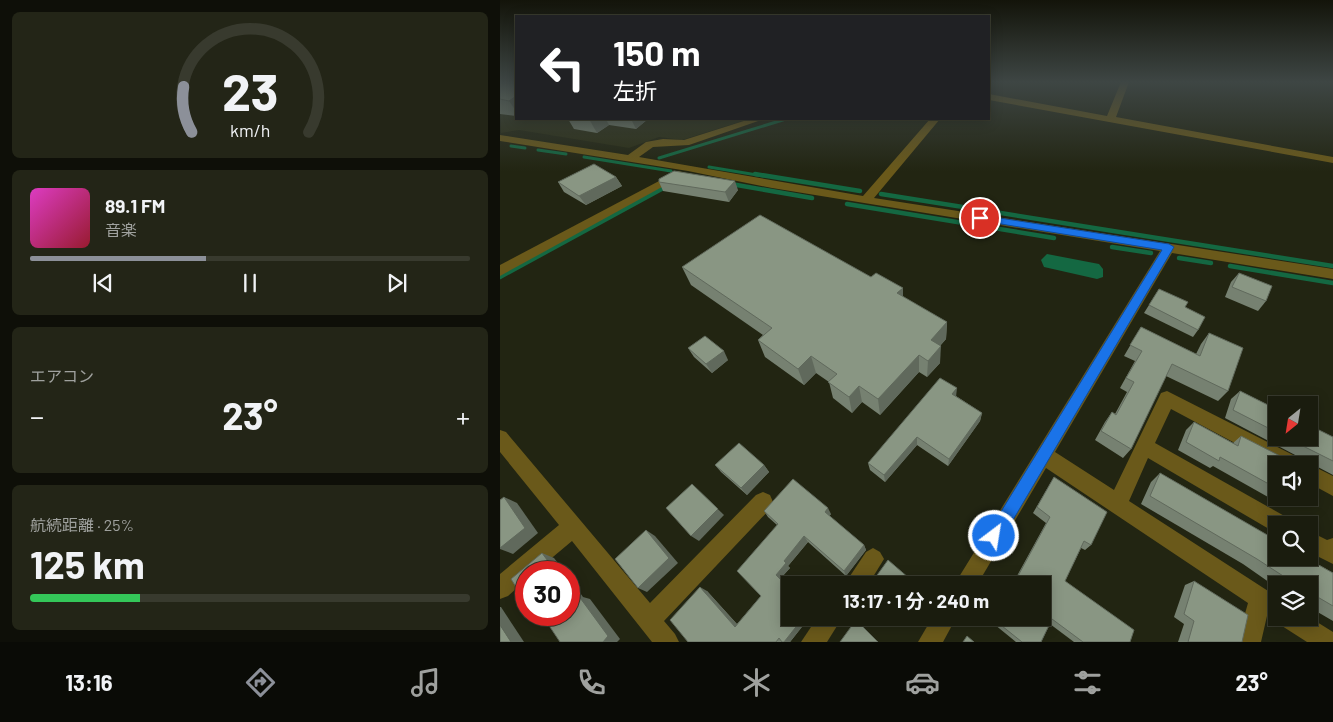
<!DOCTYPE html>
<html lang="ja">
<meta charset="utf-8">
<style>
:root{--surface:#1a1c0e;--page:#232517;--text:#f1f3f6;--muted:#9fa19e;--line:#383a2e;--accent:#8c9099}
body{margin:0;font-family:Barlow,"Noto Sans JP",sans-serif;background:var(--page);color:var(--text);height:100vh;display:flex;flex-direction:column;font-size:19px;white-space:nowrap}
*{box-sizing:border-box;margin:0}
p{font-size:16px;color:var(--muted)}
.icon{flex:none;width:28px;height:28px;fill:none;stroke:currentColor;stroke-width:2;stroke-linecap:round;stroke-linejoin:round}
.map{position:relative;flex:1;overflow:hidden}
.panel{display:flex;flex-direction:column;gap:12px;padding:12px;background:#0e0f08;width:500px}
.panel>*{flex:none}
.banner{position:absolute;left:15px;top:15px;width:475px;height:105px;border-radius:0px;box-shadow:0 2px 12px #0003,0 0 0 1px var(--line);background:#202124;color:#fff;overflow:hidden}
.needle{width:32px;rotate:210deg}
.fabs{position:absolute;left:768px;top:396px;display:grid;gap:10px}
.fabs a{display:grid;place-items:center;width:50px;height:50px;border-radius:0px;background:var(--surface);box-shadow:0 2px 12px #0003,0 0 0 1px var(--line);font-size:25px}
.speed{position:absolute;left:15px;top:561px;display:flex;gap:10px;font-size:25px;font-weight:700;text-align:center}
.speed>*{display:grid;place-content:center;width:65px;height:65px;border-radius:50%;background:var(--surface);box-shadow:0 2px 12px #0003,0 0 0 1px var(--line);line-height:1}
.speed .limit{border:8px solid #d22;background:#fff;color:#111}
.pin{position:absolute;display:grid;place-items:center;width:42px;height:42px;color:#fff;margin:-21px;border:2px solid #fff;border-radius:50%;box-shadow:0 1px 5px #0007}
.me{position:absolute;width:55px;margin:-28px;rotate:31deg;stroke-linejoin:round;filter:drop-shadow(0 0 4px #0008)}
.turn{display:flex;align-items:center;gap:18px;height:105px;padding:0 15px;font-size:22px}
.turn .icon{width:65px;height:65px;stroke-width:2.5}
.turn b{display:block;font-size:35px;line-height:42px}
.big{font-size:38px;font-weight:700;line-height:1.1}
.panel .card{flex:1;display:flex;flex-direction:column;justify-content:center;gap:8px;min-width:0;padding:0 18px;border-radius:8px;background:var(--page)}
.panel .dial{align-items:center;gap:0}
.dial svg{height:130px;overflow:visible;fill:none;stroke:var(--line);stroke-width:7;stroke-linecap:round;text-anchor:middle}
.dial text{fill:var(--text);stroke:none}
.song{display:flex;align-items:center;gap:15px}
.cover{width:60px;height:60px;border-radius:8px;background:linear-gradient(135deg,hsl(310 70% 55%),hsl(350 70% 35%))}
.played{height:5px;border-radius:2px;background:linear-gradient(90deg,var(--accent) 40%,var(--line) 40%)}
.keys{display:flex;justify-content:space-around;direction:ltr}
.heat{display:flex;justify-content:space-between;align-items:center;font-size:28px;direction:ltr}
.charge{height:8px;border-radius:4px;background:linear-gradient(90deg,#34c759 25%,var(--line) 0)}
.trip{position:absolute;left:281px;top:576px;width:270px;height:50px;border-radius:0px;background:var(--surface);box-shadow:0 2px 12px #0003,0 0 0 1px var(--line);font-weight:700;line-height:50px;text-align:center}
.menu{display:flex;height:80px;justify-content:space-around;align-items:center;background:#0a0b06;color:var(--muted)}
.menu .icon{width:35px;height:35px}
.menu .on{color:var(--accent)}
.menu b{font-size:22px;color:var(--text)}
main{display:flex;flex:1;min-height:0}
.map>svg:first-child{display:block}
</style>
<main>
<section class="panel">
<div class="card dial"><svg viewBox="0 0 100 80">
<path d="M14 69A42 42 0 1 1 86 69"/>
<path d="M14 69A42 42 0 0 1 9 41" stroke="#8c9099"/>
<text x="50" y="56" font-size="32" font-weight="700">23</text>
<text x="50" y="72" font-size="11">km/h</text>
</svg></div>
<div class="card">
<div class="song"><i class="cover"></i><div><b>89.1 FM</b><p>音楽</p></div></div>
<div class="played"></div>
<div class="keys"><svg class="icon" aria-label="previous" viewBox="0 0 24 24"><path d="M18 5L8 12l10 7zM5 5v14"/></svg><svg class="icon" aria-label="pause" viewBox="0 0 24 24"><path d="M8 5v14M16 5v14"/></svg><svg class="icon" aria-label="next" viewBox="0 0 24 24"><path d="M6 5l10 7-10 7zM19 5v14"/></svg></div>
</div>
<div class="card"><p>エアコン</p>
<div class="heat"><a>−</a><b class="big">23°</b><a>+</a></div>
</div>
<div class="card"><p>航続距離 · 25%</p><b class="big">125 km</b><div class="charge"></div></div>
</section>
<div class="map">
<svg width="833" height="642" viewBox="0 0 833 642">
<rect width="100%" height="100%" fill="#222512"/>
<path fill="#2c2f16" d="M 0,82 L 16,82 L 16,119 L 249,119 L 182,140 L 159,137 L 129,148 L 19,130 L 1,133 Z"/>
<path fill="#146842" d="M 547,254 L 599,264 L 603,269 L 603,277 L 597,279 L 544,267 L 541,260 Z"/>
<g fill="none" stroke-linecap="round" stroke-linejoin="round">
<g stroke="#146842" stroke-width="3">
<path d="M 11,146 L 25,148"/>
<path d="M 38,150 L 66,154"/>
<path d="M 84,157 L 171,171"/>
<path d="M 159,158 L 286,119"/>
<path d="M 209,167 L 263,176"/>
</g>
<g stroke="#146842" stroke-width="4.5">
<path d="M 255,174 L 360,191"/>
<path d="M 231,184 L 312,198"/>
<path d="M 381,194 L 833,266"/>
<path d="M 347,204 L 554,238"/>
<path d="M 612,247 L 651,253"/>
<path d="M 679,258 L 711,263"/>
<path d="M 730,266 L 833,283"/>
<path d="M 0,277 L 167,186"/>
</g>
<g fill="#6a591a" fill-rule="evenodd">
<path d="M 621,82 L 629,82 L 616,117 L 833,157 L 833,163 L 489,100 L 489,94 L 607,116 Z"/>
<path d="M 250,119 L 264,119 L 189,145 L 153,147 L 139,157 L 363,196 L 430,119 L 440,119 L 374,198 L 833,269 L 833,279 L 672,253 L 555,452 L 614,490 L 661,393 L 667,391 L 801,459 L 803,465 L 776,465 L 671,409 L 655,443 L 788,518 L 791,525 L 776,525 L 776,533 L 774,532 L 648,458 L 629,501 L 776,596 L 776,618 L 809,617 L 833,632 L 833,642 L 807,642 L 782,626 L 779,619 L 776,620 L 767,616 L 761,642 L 737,642 L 748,603 L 546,468 L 477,585 L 454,585 L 660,251 L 272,188 L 188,171 L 0,141 L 0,135 L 128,155 L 146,142 L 163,139 L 184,140 Z"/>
<path d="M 178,171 L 182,172 L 182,176 L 0,276 L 0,265 Z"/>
<path d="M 0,430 L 6,432 L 150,603 L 256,495 L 263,492 L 270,495 L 273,502 L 270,509 L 164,621 L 175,634 L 179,642 L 152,642 L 72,541 L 35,572 L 26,572 L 26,580 L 8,596 L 0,599 L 0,574 L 59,525 L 0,452 Z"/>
<path d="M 809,464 L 833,476 L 833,496 L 809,483 L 809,465 L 806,465 Z"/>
<path d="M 809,531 L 827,540 L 833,538 L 833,564 L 809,552 Z"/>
<path d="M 373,548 L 380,552 L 384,559 L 368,585 L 344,585 L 366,552 Z"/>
<path d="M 317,618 L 342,618 L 327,642 L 301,642 Z"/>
<path d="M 432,618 L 456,618 L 443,642 L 418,642 Z"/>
</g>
</g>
<g fill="#768171">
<path d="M 0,82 L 16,82 L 16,116 L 0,114 Z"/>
<path d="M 68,119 L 148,119 L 136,129 L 109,125 L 97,133 L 74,129 Z"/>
<path d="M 116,177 L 122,186 L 86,205 L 64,192 L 58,182 Z"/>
<path d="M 159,182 L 238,190 L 229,202 L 163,191 Z"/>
<path d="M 182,267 L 403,297 L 447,322 L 446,339 L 440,346 L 440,363 L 427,377 L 419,372 L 380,415 L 362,402 L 352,413 L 333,398 L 329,382 L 316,373 L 304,385 L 265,357 L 258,340 L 263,335 L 191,285 Z"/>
<path d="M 739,273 L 766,301 L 758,311 L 725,297 L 731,282 Z"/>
<path d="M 659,289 L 685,307 L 698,330 L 693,337 L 644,313 Z"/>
<path d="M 641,327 L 696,354 L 701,344 L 709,333 L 728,391 L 718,401 L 666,376 L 631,449 L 623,458 L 595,440 L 605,422 L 612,412 L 615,414 L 627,392 L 620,388 L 635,361 L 624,356 Z"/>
<path d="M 188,348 L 228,360 L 212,373 L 194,357 Z"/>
<path d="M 740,391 L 776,409 L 776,438 L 833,437 L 833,475 L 725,418 L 731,399 Z"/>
<path d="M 456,396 L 482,413 L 480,421 L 448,466 L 417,445 L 385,482 L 370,470 L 368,463 Z"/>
<path d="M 694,422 L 733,443 L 741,436 L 776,465 L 776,498 L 784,498 L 777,502 L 713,466 L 710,468 L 678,450 L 686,430 Z"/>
<path d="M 215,465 L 264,465 L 269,472 L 247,495 L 221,472 Z"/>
<path d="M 660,473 L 833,573 L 833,621 L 809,607 L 809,585 L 776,585 L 776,587 L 743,564 L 641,504 L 651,482 Z"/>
<path d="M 554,477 L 591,545 L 585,550 L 581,548 L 565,581 L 630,642 L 574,642 L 550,624 L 541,642 L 516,642 L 489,620 L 491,618 L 542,618 L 542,585 L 512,585 L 546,523 L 533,513 Z"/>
<path d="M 264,511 L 331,514 L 329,516 L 364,545 L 366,550 L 346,576 L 308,542 L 288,566 L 290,568 L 280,579 L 290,588 L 290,618 L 309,618 L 290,642 L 188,642 L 207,591 L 237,624 L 261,596 L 277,525 L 268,517 Z"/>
<path d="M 694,581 L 742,642 L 678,642 L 684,624 L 674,617 L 685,585 Z"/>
<path d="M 394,618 L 407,618 L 402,625 Z"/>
</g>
<g fill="#60695c">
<path d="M 16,96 L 16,111 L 9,101 Z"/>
<path d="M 89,119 L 106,119 L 109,125 L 97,133 Z"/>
<path d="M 131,119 L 148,119 L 136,129 Z"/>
<path d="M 116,177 L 122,186 L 86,205 L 79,196 Z"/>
<path d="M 235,181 L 238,190 L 229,202 L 225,192 Z"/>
<path d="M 403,288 L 403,306 L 397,293 Z"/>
<path d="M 447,322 L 446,339 L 430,357 L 431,340 Z"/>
<path d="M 441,346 L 440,363 L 427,377 L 428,361 Z"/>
<path d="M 224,351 L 228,360 L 212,373 L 206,364 Z"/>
<path d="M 419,355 L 419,372 L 380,415 L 378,399 Z"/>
<path d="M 311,356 L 316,373 L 304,385 L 298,369 Z"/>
<path d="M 359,386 L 362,402 L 352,413 L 349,397 Z"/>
<path d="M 457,388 L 456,397 L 452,394 Z"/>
<path d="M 482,413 L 480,421 L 448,466 L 449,459 Z"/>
<path d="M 417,437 L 417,445 L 385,482 L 384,475 Z"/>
<path d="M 264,465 L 269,472 L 247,495 L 241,488 Z"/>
<path d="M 192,484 L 224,515 L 199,541 L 191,536 Z"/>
<path d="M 4,497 L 17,503 L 38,533 L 13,554 L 0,549 L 0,541 Z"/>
<path d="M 328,508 L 331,514 L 328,518 L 325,512 Z"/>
<path d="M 146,530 L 155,536 L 178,563 L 147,592 L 138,588 Z"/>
<path d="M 304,536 L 308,542 L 288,566 L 290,568 L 280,579 L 290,589 L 276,575 L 284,561 Z"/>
<path d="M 364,545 L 366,550 L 346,576 L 344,571 Z"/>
<path d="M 42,553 L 54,558 L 65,572 L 56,572 Z"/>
<path d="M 69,577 L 83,597 L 90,599 L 120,639 L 117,642 L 103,642 L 69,590 Z"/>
<path d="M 200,587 L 207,591 L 242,630 L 235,627 Z"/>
<path d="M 0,607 L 1,607 L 24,642 L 11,642 L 0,625 Z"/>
<path d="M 303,618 L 309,618 L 290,642 L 284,642 Z"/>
<path d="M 404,618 L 407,618 L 402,625 L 401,622 Z"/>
</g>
<g fill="#899683" stroke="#60695c">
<path d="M 0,82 L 16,82 L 16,96 L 9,101 L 0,99 Z"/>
<path d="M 94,164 L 116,177 L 79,196 L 58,182 Z"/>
<path d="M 174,171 L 235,181 L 225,192 L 159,182 L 159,179 Z"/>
<path d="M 260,215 L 371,277 L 376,273 L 403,288 L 397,293 L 447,322 L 431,340 L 441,346 L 428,361 L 419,355 L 378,399 L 359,386 L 349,397 L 328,382 L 337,374 L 311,356 L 298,369 L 258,340 L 272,328 L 182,267 Z"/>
<path d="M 739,273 L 772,286 L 766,301 L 732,287 Z"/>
<path d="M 659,289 L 688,302 L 685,307 L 705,317 L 698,330 L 649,305 Z"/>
<path d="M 641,327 L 700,356 L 709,333 L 743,348 L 728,391 L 672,364 L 631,449 L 601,431 L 612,412 L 616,415 L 634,382 L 626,378 L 642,351 L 630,345 Z"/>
<path d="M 205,336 L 224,351 L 206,364 L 188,348 Z"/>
<path d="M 440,378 L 457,388 L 452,394 L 482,413 L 449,459 L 417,437 L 384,475 L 368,463 Z"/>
<path d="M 740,391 L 776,409 L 776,432 L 733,410 Z"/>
<path d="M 694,422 L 738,446 L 741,436 L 786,459 L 796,460 L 795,465 L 776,465 L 776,488 L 720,457 L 719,461 L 686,442 Z"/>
<path d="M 809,425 L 833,437 L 833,461 L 787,438 L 809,438 Z"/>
<path d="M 239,443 L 264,465 L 241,488 L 215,465 Z"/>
<path d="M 660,473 L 776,540 L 776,558 L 806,558 L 833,573 L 833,606 L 809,592 L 809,585 L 797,585 L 757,559 L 650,496 Z"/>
<path d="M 554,477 L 607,512 L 591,545 L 584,541 L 565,581 L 634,630 L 630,642 L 583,642 L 552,619 L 541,642 L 522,642 L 492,618 L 542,618 L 542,585 L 513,585 L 550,517 L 537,507 Z"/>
<path d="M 293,479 L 328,508 L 325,512 L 364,545 L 344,571 L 304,536 L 284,561 L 286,563 L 276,575 L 290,589 L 290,618 L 303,618 L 284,642 L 282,642 L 279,638 L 276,642 L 188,642 L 170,620 L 200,587 L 235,627 L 261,596 L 237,571 L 278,524 L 264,511 Z"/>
<path d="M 192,484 L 218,509 L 191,536 L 166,508 Z"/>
<path d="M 4,497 L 25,528 L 0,548 L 0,500 Z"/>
<path d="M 146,530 L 169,558 L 138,588 L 115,559 Z"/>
<path d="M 42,553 L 56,572 L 26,572 L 26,603 L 11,579 Z"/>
<path d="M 388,560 L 417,585 L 370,585 Z"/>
<path d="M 694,581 L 748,615 L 742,642 L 688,642 L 694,621 L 684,614 Z"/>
<path d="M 69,590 L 75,598 L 78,595 L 108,636 L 103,642 L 60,642 L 42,615 L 69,615 Z"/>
<path d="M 396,618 L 404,618 L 401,622 Z"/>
<path d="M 356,620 L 378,642 L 340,642 Z"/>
<path d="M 0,625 L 11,642 L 0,642 Z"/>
<path d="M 467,636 L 474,642 L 463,642 Z"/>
</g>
<linearGradient id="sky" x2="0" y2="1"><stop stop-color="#13140a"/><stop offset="0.48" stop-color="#3e4644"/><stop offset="1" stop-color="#3e4644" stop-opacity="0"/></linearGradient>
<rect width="833" height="171" fill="url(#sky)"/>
<path fill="#1a73e8" stroke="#114b97" d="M 480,215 L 669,244 L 674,247 L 500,542 L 494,544 L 489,542 L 486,536 L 489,531 L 662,250 L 476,220 L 475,218 Z"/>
</svg>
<div class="fabs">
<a><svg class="needle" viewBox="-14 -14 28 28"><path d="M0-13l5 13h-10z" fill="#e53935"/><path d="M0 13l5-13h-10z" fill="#9fa19e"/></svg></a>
<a><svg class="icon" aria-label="sound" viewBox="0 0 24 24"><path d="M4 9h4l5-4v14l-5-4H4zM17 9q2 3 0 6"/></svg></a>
<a><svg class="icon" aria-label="search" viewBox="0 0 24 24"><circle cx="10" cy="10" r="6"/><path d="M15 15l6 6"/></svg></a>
<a><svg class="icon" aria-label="layers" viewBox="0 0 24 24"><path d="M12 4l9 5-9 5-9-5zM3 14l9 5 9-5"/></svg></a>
</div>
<div class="speed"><div class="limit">30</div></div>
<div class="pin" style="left:480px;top:218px;background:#d93025"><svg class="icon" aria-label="arrive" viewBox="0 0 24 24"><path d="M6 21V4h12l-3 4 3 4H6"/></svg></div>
<svg class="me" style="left:494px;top:536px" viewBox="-20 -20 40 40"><circle r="17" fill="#1a73e8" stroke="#fff" stroke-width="3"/><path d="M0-11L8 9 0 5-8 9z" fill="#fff"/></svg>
<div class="trip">13:17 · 1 分 · 240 m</div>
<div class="banner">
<div class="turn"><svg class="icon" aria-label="left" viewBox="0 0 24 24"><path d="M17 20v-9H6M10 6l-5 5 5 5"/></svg><div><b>150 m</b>左折</div></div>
</div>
</div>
</main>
<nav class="menu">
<b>13:16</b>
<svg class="icon on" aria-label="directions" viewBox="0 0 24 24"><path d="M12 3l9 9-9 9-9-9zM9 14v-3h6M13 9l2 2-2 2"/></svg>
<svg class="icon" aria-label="music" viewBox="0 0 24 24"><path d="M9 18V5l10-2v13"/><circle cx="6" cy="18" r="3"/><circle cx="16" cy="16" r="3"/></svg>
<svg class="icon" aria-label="phone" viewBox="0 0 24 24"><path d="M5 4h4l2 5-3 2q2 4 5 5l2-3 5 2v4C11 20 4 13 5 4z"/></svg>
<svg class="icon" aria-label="climate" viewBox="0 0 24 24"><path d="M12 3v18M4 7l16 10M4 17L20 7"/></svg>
<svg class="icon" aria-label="car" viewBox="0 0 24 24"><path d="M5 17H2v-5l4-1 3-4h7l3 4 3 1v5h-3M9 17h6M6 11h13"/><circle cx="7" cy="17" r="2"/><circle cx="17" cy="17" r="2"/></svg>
<svg class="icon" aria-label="filters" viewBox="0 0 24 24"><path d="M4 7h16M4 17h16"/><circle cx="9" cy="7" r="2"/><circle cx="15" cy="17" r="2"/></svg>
<b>23°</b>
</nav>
